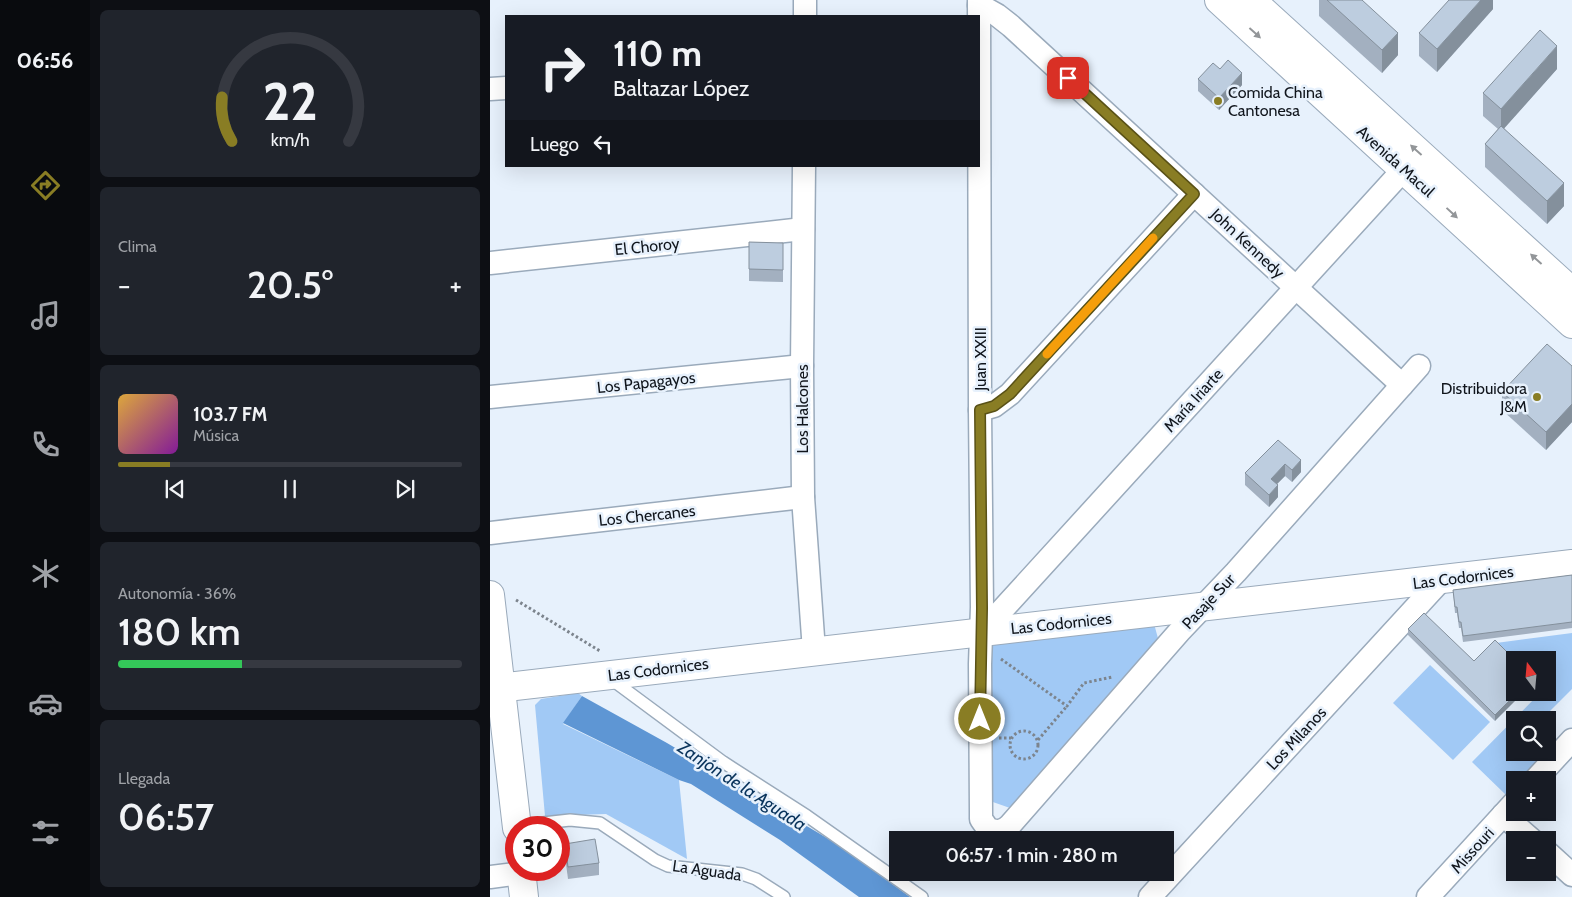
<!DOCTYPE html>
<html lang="es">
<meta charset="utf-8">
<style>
:root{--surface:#171b24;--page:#20242c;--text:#f1f3f6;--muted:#9ea1a6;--line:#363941;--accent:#897d24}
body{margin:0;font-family:Cabin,sans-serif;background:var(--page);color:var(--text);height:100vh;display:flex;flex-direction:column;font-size:19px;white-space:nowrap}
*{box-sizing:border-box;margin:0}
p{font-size:16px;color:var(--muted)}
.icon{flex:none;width:28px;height:28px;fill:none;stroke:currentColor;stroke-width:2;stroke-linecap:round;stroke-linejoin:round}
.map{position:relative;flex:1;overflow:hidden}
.sheet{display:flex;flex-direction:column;gap:10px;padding:10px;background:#0d0f14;width:400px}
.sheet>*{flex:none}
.banner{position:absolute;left:15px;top:15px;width:475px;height:152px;border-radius:0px;box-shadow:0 5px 20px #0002;background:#171b24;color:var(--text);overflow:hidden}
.needle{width:32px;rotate:344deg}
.controls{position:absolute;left:1016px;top:651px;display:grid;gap:10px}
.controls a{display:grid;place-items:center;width:50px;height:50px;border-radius:0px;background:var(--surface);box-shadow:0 5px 20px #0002;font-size:25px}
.speed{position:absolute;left:15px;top:816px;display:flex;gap:10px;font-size:25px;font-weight:700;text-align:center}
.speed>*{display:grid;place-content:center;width:65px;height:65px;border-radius:50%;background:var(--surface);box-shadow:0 5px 20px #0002;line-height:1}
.speed .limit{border:8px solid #d22;background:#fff;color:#111}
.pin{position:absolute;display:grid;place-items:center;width:42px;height:42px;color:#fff;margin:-21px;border-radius:10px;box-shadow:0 2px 8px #0006}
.me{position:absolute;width:55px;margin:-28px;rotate:0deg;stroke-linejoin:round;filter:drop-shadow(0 0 4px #0008)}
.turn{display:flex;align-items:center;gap:18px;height:105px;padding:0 25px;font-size:22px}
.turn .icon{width:65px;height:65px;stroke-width:2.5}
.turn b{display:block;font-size:35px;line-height:42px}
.then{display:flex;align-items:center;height:48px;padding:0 25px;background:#0003;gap:10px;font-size:19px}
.big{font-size:38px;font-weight:600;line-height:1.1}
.sheet .widget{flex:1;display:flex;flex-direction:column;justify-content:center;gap:8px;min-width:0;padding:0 18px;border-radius:8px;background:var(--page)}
.sheet .dial{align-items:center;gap:0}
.dial svg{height:130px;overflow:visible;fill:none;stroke:var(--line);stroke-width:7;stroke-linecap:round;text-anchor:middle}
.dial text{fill:var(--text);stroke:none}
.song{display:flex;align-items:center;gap:15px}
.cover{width:60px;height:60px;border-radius:8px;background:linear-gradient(135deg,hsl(40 70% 55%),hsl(290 70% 35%))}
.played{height:5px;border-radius:2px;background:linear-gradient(90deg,var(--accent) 15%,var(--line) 15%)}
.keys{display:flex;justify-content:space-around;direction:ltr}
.heat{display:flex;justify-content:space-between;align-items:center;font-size:28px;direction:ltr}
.charge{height:8px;border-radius:4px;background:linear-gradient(90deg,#34c759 36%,var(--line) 0)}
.trip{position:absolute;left:399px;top:831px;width:285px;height:50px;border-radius:0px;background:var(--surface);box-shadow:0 5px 20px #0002;font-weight:600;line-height:50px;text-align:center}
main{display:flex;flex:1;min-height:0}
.tab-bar{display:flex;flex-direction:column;width:90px;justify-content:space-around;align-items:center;background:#090b0e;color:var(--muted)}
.tab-bar .icon{width:35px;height:35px}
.tab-bar .active{color:var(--accent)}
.tab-bar b{font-size:22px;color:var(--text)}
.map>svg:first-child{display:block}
</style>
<main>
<nav class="tab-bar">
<b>06:56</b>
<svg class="icon active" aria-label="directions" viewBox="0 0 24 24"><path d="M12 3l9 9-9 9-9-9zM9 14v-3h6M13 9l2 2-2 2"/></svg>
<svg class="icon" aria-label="music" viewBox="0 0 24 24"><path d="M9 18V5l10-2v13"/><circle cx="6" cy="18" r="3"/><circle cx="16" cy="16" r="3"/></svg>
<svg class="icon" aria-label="phone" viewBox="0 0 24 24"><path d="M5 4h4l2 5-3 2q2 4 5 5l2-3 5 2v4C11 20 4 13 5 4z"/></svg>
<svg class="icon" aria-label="climate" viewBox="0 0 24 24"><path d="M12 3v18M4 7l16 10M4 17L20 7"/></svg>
<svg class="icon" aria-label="car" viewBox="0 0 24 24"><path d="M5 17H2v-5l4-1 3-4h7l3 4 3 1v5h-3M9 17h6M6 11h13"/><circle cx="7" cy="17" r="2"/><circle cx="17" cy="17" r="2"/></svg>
<svg class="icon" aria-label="filters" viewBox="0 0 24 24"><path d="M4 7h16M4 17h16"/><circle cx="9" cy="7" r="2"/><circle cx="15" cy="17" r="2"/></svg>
</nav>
<section class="sheet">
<div class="widget dial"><svg viewBox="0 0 100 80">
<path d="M14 69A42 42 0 1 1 86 69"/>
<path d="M14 69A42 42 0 0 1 8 42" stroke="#897d24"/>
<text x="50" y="56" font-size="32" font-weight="700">22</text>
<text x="50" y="72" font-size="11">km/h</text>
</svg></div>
<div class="widget"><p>Clima</p>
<div class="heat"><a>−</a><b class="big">20.5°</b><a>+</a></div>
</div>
<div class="widget">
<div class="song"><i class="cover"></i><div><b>103.7 FM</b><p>Música</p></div></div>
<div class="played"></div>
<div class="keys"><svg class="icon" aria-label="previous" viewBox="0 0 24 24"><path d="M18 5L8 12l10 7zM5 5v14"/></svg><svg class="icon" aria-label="pause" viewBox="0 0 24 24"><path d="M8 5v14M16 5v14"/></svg><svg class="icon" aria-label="next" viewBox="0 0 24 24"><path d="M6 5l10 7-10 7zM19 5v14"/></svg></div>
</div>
<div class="widget"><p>Autonomía · 36%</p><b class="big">180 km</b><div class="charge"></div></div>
<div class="widget"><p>Llegada</p><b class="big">06:57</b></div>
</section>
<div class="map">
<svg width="1082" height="897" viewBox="0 0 1082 897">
<rect width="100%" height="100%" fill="#e7f1fc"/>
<g fill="#a1c9f5">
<path d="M 663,620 L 669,642 L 520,808 L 500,801 L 498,651 L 510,639 Z"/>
<path d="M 1082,633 L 1082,689 L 1051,720 L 1025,720 L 1025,752 L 1058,752 L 1058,736 L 1066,744 L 1031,780 L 1025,780 L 1025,787 L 1016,795 L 982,762 L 1050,693 L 1058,692 L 1058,660 L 1025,660 L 1006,643 Z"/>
<path d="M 940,665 L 1000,722 L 963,760 L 903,703 Z"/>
<path d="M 88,693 L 92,696 L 73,724 L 189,780 L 197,859 L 116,814 L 55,816 L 45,705 L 51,699 Z"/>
</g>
<path fill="#5e96d4" d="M 92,696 L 177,743 L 347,844 L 420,897 L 369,897 L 290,840 L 201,784 L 189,780 L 73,723 Z"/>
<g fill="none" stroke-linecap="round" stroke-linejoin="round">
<g stroke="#9aaabb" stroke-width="14">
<g id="service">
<path d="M 121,679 L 233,762 L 317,816 L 432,897"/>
<path d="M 26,826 L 80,820 L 110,823 L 165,860 L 178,866 L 252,874 L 266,879 L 294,897"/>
</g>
</g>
<g stroke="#9aaabb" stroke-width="25">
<g id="minor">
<path d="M 489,0 L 490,410 L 492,607 L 490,664 L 491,813 L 491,819 L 498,829 C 507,832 513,832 520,825 L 689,632 L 746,572 L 929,366"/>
<path d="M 489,5 L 507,15 L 521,26 L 912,385"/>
<path d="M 315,16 L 315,0"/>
<path d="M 0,89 L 16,88"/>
<path d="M 314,166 L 312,366 L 313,497 L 324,651"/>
<path d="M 0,263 L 313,229"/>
<path d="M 0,397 L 312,366"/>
<path d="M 490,410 L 504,406 L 520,394 L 704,194"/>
<path d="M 0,533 L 313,497"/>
<path d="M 492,632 L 914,169"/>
<path d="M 1045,780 L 1082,740"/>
<path d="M 1013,815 L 1042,840"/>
<path d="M 1058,853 L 1082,875"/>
<path d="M 0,877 L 32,873"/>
<path d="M 660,897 L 952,579"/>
<path d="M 938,897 L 1025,802"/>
</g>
</g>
<g stroke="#9aaabb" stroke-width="30">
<g id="tertiary">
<path d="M 0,595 L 27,828"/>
<path d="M 0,689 L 1082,564"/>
<path d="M 31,870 L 34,897"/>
</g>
</g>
<g stroke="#9aaabb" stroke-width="30">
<g id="primary">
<path d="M 729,0 L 1082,324"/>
<path d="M 761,0 L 1082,292"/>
</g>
</g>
<g stroke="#7c848d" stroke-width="3" stroke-dasharray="2.5 2.5" stroke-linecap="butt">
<path d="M 26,600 L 110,651"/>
<path d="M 511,659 L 577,706 L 594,683 L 622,677"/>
<circle cx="534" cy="745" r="14"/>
<path d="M 509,738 L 521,738"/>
<path d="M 548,740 L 577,706"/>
</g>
<use href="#service" stroke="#fff" stroke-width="11"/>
<use href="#minor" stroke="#fff" stroke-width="22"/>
<use href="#tertiary" stroke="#fff" stroke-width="28"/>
<use href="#primary" stroke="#fff" stroke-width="28"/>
</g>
<g fill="#a3b0c0">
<path d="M 829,0 L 872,0 L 908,55 L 892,73 L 829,16 Z"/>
<path d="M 1003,0 L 1003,9 L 947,72 L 929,56 L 929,33 Z"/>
<path d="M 1067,69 L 1014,128 L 1074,206 L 1057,224 L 995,167 L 995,144 L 1008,129 L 993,116 L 993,93 Z"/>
<path d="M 708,79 L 752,85 L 729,110 L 708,91 Z"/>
<path d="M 259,242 L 293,243 L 293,282 L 259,281 Z"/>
<path d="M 1082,366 L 1082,422 L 1056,450 L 1012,410 L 1012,392 Z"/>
<path d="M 788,440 L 811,472 L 802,482 L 795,476 L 787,484 L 788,497 L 779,507 L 755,485 L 755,473 Z"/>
<path d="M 1082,575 L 1082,628 L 973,642 L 971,628 L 969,628 L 967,613 L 965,613 L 963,590 Z"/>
<path d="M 918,629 L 984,661 L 1025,660 L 1005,721 L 918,635 Z"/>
<path d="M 75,844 L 109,863 L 109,875 L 78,879 L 75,856 Z"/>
</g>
<g fill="#84909c">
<path d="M 991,0 L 1003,0 L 1003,9 L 947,72 L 947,49 Z"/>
<path d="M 908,33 L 908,55 L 892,73 L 892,50 Z"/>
<path d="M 1067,46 L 1067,69 L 1011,132 L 1011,109 Z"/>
<path d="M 752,73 L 752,85 L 729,110 L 729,98 Z"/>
<path d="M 1074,183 L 1074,206 L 1057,224 L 1057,201 Z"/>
<path d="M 1082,404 L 1082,422 L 1056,450 L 1056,432 Z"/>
<path d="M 811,460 L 811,472 L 802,482 L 802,470 Z"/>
<path d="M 795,464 L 795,476 L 781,490 L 781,479 Z"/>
<path d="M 788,485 L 788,497 L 779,507 L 779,495 Z"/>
<path d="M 1028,692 L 1034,692 L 1005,721 L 1005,715 Z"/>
</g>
<g fill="#bdcddf" stroke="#84909c">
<path d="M 837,0 L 872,0 L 908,33 L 892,50 Z"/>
<path d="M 959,0 L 991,0 L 947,49 L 929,33 Z"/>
<path d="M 1050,30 L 1067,46 L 1011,109 L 993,93 Z"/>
<path d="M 738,60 L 752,73 L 729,98 L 708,79 L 723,63 L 730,69 Z"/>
<path d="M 1011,126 L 1074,183 L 1057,201 L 995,144 Z"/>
<path d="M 259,242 L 293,243 L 293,270 L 259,269 Z"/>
<path d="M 1057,344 L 1082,366 L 1082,404 L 1056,432 L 1012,392 Z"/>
<path d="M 788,440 L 811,460 L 802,470 L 795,464 L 781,479 L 788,485 L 779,495 L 755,473 Z"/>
<path d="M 1082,575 L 1082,622 L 973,636 L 971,622 L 969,622 L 967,607 L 965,607 L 963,590 Z"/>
<path d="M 934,613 L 984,661 L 1005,640 L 1025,660 L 1025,692 L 1028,692 L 1005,715 L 918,629 Z"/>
<path d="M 105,839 L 109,863 L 78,867 L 75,844 Z"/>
</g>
<defs><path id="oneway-solid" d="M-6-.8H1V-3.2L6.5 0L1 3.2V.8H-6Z" transform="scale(1.25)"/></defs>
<g fill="#939699">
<use href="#oneway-solid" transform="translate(765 33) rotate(42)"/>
<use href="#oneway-solid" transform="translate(926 150) rotate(-138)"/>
<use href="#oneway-solid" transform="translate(962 213) rotate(43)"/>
<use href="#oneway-solid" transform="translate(1046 259) rotate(-138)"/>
</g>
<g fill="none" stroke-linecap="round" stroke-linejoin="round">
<g stroke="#595117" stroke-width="12">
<path id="route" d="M 490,719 L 492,608 L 490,410 L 504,406 L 520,394 L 704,194 L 578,78"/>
</g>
<use href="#route" stroke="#897d24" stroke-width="9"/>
<path stroke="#f59e0b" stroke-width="9" d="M 557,354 L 663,238"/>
</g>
<g fill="#897d24" stroke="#e7f1fc" stroke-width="2">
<circle cx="728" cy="101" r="5"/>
<circle cx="1047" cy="397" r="5"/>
</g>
<g text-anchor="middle" stroke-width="5" stroke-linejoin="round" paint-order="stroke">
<g font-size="16" fill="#10151c" stroke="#e7f1fc" text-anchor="start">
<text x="738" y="98">Comida China<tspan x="738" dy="18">Cantonesa</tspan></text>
<text x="1037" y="394" text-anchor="end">Distribuidora<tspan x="1037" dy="18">J&amp;M</tspan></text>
</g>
<g font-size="16" fill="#10151c" stroke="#e7f1fc">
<text transform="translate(906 161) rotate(42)" y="6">Avenida Macul</text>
<text transform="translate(758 243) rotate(43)" y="6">John Kennedy</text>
<text transform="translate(157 246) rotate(-6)" y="6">El Choroy</text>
<text transform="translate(490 359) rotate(-90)" y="6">Juan XXIII</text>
<text transform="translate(156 382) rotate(-6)" y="6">Los Papagayos</text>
<text transform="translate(703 400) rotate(-48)" y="6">María Iriarte</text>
<text transform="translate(312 409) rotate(-90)" y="6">Los Halcones</text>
<text transform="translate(157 515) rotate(-6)" y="6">Los Chercanes</text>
<text transform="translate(973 577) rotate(-7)" y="6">Las Codornices</text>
<text transform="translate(718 601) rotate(-47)" y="6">Pasaje Sur</text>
<text transform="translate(571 623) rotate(-6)" y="6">Las Codornices</text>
<text transform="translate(168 669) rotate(-7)" y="6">Las Codornices</text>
<text transform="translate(806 738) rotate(-47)" y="6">Los Milanos</text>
<text transform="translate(982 850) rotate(-48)" y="6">Missouri</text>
<text transform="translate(217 870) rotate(8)" y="6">La Aguada</text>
</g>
<g font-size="18" font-style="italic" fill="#09335b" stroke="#e7f1fc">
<text transform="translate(252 786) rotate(33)" y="6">Zanjón de la Aguada</text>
</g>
</g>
</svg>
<div class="controls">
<a><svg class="needle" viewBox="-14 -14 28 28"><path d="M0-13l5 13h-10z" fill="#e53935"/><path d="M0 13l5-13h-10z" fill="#9ea1a6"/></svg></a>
<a><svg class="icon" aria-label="search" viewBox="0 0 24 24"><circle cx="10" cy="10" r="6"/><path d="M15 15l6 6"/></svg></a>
<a>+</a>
<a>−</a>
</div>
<div class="speed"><div class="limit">30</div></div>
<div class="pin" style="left:578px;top:78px;background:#d93025"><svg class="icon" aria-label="arrive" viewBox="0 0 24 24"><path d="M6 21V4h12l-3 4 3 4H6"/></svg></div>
<svg class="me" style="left:490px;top:719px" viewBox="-20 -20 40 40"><circle r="17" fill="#897d24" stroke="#fff" stroke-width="3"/><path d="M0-11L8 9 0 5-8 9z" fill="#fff"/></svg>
<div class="trip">06:57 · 1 min · 280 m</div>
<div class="banner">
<div class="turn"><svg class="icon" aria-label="right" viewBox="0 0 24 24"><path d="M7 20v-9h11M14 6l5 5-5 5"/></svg><div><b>110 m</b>Baltazar López</div></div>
<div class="then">Luego<svg class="icon" aria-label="left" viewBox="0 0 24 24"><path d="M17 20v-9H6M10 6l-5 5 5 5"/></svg></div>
</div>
</div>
</main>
